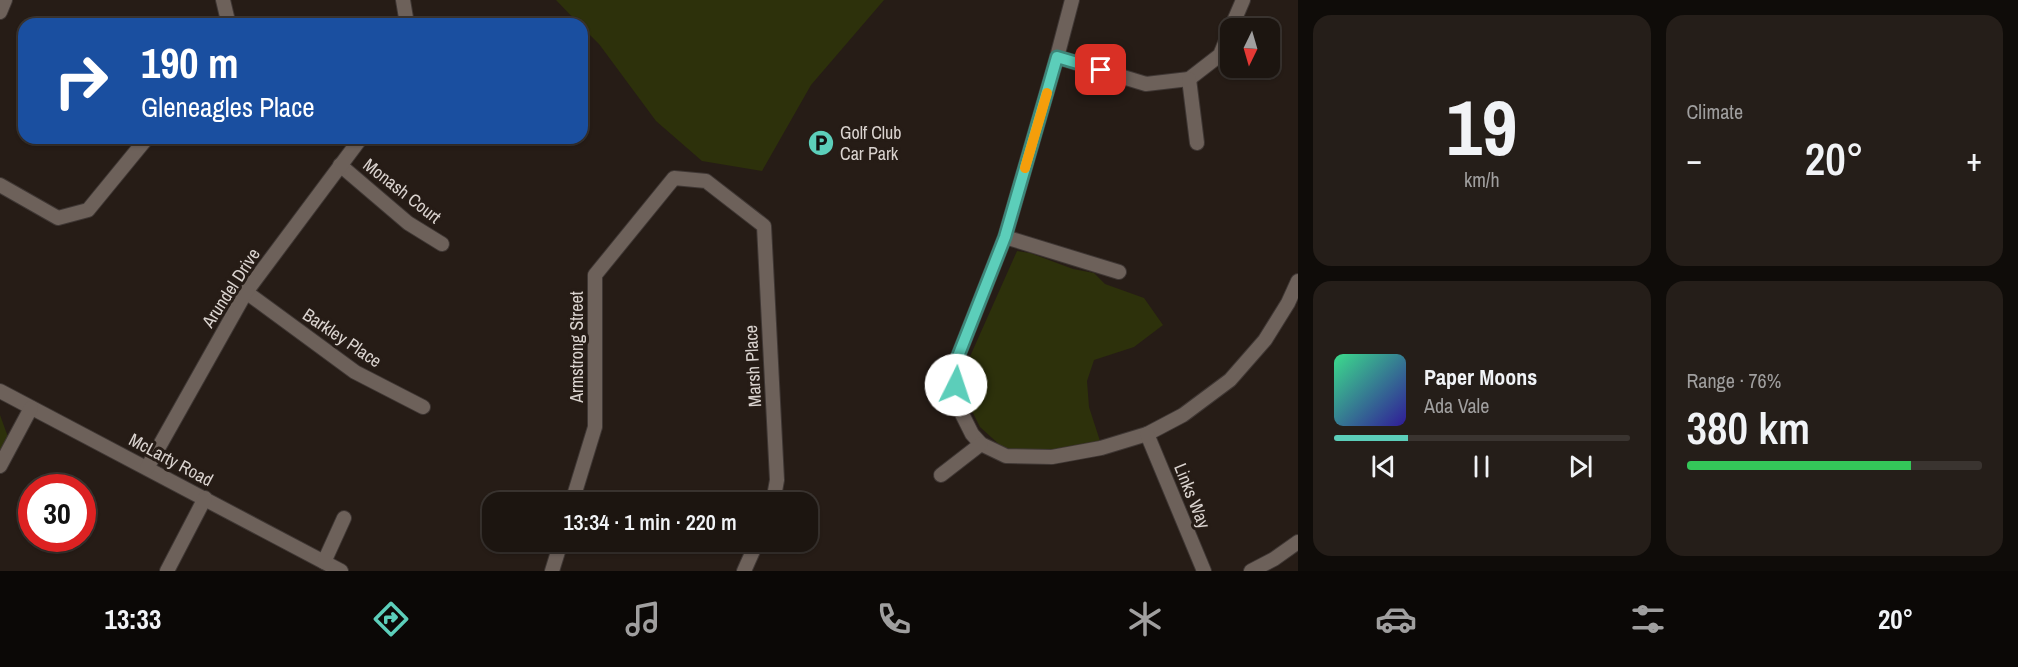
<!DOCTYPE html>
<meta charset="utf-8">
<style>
:root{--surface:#1c1510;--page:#251e19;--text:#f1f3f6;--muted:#a09f9f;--line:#3a3430;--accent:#5cceba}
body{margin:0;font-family:"Archivo Narrow",sans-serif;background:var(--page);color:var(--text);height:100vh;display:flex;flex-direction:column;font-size:22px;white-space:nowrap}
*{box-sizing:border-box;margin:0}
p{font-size:20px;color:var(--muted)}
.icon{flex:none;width:33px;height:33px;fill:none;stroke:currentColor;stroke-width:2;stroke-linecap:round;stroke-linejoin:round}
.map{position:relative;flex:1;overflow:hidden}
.details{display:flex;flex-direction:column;gap:15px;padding:15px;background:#0f0c09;width:720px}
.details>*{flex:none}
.hud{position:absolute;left:18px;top:18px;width:570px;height:126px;border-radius:18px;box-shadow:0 2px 4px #0004,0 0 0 2px var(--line);background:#1a4fa0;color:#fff;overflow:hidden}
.needle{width:39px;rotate:185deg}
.buttons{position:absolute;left:1220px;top:18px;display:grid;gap:12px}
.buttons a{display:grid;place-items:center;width:60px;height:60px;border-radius:12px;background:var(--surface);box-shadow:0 2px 4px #0004,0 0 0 2px var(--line);font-size:30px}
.speed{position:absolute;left:18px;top:474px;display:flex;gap:12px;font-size:30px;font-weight:700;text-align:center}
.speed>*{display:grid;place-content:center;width:78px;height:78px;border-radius:50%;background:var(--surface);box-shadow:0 2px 4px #0004,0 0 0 2px var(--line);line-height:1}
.speed .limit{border:9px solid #d22;background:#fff;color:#111}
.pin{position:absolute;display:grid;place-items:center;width:51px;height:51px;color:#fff;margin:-26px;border-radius:12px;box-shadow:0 3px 9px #0006}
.me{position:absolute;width:66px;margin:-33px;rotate:4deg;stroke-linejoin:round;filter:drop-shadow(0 0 4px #0008)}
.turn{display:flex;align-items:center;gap:21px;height:126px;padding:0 24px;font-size:27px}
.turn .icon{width:78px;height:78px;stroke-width:2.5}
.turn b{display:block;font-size:42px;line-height:51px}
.big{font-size:45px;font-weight:600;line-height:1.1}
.details .card{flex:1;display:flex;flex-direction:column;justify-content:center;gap:9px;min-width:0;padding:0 21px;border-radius:18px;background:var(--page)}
.details .dial{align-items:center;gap:0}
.dial b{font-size:78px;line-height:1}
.song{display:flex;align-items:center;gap:18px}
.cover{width:72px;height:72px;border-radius:9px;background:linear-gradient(135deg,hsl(150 70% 55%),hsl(250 70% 35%))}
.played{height:6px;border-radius:3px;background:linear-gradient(90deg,var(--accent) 25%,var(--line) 25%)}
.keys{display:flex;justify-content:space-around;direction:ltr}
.heat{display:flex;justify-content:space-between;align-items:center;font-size:33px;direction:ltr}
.charge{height:9px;border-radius:4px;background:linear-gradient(90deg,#34c759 76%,var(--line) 0)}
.details .tiles{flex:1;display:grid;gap:15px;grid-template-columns:repeat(2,1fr)}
.trip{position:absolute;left:482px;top:492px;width:336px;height:60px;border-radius:18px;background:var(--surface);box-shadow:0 2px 4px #0004,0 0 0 2px var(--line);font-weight:600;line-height:60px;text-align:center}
.tabs{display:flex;height:96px;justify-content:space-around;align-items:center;background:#0b0806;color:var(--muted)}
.tabs .icon{width:42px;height:42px}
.tabs .on{color:var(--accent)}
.tabs b{font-size:27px;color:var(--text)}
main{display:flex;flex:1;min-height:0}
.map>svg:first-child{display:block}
</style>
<main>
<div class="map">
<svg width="1298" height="571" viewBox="0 0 1298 571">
<rect width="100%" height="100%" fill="#261c16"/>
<g fill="#2d310b">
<path d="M 556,0 L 884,0 L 811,85 L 762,171 L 702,161 L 656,121 L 599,44 L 582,27 L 582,24 L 579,24 Z"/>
<path d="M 1017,251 L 1030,253 L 1073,269 L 1094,273 L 1105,284 L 1144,298 L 1163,325 L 1134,347 L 1094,360 L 1087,381 L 1089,407 L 1100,441 L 1091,446 L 1021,453 L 1002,447 L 980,427 L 966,399 L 968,361 Z"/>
<path d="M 0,415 L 8,437 L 0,451 Z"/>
</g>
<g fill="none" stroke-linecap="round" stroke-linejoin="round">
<g stroke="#3f3734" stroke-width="16">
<g id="minor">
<path d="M 223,0 L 228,21 L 227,24"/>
<path d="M 403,0 L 407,24"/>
<path d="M 1072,0 L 1057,57 L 1005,237 L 955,364 L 958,406 L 972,434 L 981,444 L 1006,456 L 1052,457 L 1101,448 L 1147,434 L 1183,415 L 1230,380 L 1265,340 L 1288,303 L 1298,281"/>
<path d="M 0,12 L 5,0"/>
<path d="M 1231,28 L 1243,0"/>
<path d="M 1057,57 L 1146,84 L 1189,79 L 1220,55 L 1230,31"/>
<path d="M 1189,79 L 1197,143"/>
<path d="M 340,165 L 408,223 L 442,244"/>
<path d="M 0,185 L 58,218 L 88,210 L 147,138"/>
<path d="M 1005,237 L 1119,272"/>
<path d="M 246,292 L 355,372 L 423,407"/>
<path d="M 0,391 L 341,571"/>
<path d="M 1147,434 L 1204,571"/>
<path d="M 0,466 L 31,408"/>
<path d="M 147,468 L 246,292 L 361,138"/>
<path d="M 941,475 L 981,444"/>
<path d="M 572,502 L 595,427 L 595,275 L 674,178 L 706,181 L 764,226 L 777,480 L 773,502"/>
<path d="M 324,562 L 344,518"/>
<path d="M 167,571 L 205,498"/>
<path d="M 552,571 L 561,542"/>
<path d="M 744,571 L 757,542"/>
<path d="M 1251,571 L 1274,559 L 1298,542"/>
</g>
</g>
<use href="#minor" stroke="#6d615a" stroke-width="14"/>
</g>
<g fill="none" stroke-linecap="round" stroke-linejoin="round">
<g stroke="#3c8679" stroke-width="15">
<path id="route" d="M 956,385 L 955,364 L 1005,237 L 1057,57 L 1101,70"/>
</g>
<use href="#route" stroke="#5cceba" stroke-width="10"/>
<path stroke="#f59e0b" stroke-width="10" d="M 1025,168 L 1047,93"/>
</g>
<defs>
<g id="parking-disc" transform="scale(1.35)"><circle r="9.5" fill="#5cceba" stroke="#261c16"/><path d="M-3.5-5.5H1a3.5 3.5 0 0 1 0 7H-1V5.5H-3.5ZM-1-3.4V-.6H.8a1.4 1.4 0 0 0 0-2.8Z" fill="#111"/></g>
</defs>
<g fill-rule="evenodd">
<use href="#parking-disc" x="821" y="143"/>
</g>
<g text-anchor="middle" stroke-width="6" stroke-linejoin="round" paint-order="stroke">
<g font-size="18" fill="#dad3cf" stroke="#261c16" text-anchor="start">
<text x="840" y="139">Golf Club<tspan x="840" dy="21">Car Park</tspan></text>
</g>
<g font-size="18" fill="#dad3cf" stroke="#261c16">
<text transform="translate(402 191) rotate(38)" y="6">Monash Court</text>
<text transform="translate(231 288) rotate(-57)" y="6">Arundel Drive</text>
<text transform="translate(342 338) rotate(34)" y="6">Barkley Place</text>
<text transform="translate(577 347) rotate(-90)" y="6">Armstrong Street</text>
<text transform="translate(753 366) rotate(-93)" y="6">Marsh Place</text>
<text transform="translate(171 460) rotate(28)" y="6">McLarty Road</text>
<text transform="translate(1192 496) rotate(68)" y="6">Links Way</text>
</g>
</g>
</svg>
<div class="buttons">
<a><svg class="needle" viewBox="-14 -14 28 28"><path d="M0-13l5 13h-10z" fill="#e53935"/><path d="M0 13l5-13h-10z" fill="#a09f9f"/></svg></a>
</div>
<div class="speed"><div class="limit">30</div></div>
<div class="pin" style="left:1101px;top:70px;background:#d93025"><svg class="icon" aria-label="arrive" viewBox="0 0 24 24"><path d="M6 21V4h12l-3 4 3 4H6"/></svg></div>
<svg class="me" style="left:956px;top:385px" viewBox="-20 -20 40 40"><circle r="19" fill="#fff"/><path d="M0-13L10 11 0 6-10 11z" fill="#5cceba"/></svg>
<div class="trip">13:34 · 1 min · 220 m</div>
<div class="hud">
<div class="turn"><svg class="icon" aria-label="right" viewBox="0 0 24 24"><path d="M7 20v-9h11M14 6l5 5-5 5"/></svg><div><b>190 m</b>Gleneagles Place</div></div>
</div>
</div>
<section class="details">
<div class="tiles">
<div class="card dial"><b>19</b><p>km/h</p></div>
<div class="card"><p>Climate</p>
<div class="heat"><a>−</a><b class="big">20°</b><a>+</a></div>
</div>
<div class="card">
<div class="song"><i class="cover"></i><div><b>Paper Moons</b><p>Ada Vale</p></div></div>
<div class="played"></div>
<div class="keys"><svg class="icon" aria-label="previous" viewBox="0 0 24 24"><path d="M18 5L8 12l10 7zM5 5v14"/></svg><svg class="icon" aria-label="pause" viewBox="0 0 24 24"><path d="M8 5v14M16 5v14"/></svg><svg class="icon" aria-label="next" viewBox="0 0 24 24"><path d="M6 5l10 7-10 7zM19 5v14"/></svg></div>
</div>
<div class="card"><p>Range · 76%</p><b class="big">380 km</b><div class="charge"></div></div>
</div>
</section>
</main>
<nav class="tabs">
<b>13:33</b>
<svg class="icon on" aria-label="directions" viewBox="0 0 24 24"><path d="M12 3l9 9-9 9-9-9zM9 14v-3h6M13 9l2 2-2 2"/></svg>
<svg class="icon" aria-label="music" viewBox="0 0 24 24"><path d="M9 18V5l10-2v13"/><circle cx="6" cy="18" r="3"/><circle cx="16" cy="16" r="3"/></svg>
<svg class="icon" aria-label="phone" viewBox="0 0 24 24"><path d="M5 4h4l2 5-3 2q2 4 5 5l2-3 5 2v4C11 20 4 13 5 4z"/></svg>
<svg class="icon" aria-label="climate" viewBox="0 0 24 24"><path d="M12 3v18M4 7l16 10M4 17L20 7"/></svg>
<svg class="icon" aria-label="car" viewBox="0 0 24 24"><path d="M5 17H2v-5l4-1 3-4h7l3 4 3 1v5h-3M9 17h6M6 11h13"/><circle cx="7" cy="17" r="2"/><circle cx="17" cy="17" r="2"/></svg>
<svg class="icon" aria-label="filters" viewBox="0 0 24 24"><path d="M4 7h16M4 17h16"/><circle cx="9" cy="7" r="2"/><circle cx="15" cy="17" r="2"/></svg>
<b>20°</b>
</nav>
